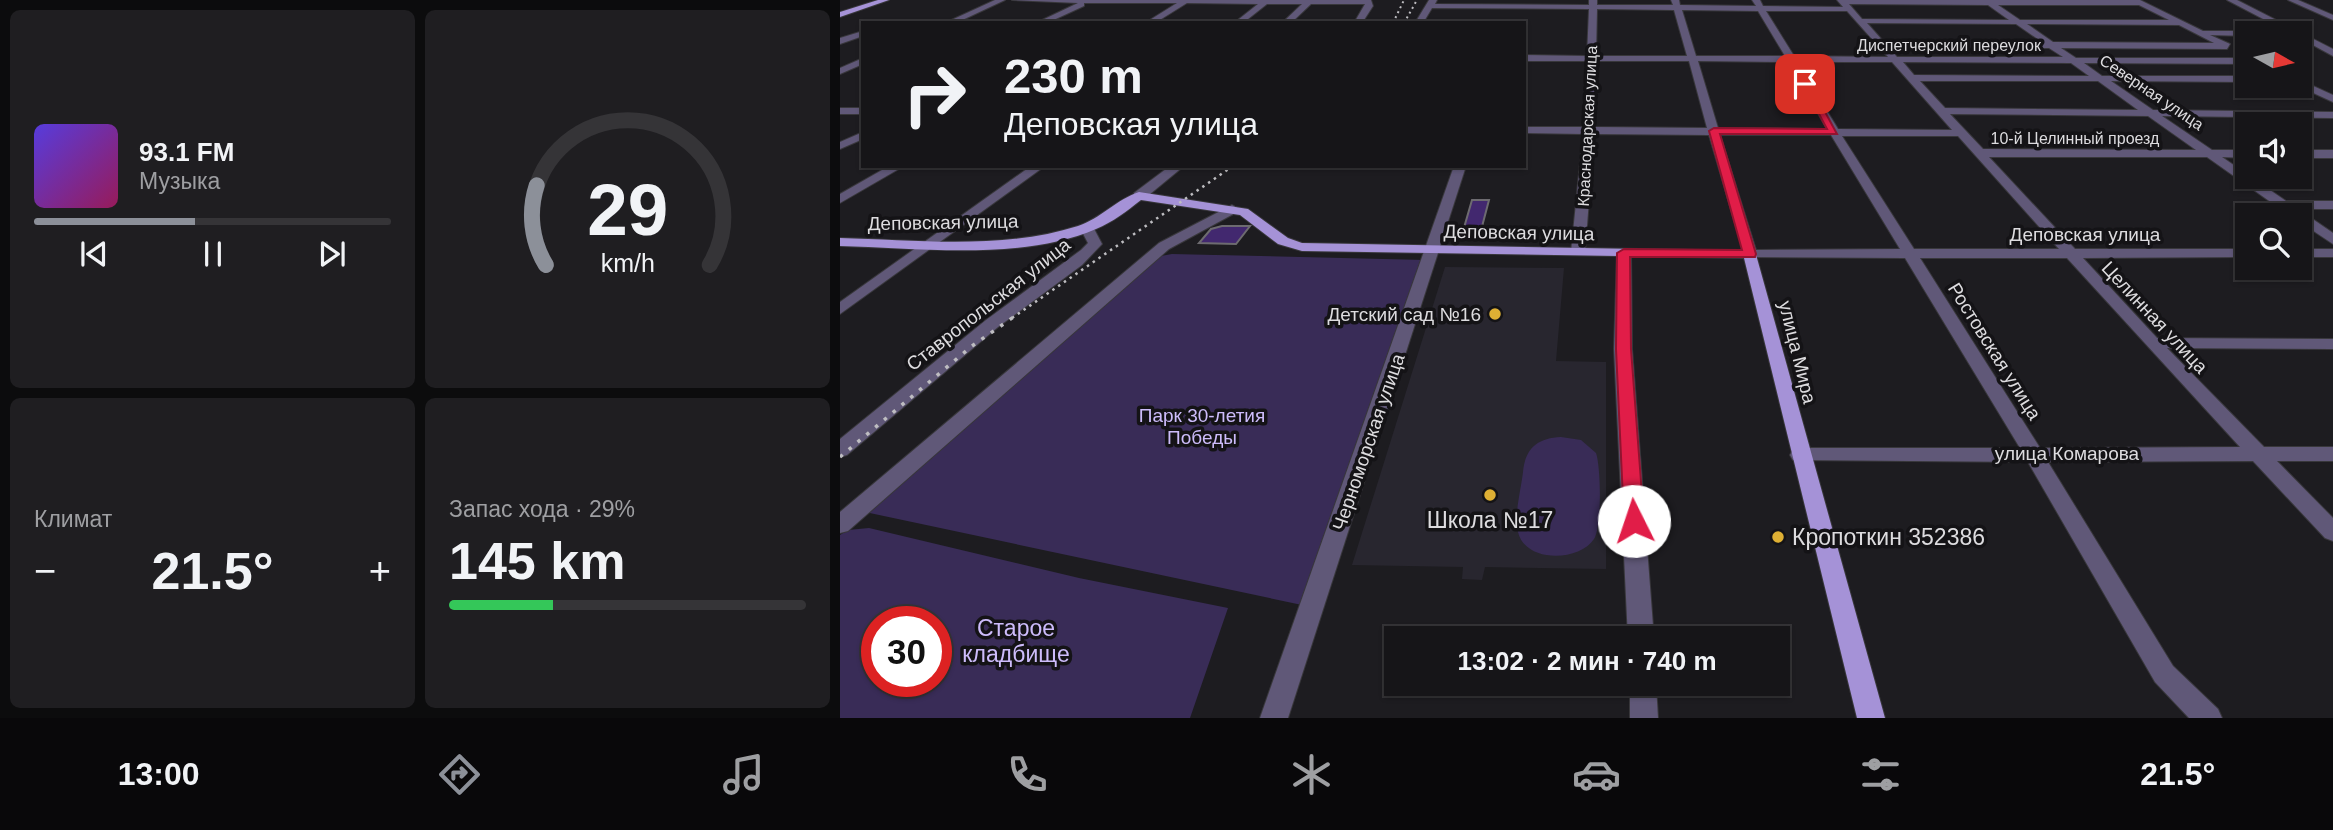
<!DOCTYPE html>
<html lang="ru">
<meta charset="utf-8">
<style>
:root{--surface:#161518;--page:#1f1e21;--text:#f1f3f6;--muted:#9e9fa2;--line:#353437;--accent:#8c9099}
body{margin:0;font-family:Helvetica,sans-serif;background:var(--page);color:var(--text);height:100vh;display:flex;flex-direction:column;font-size:26px;white-space:nowrap}
*{box-sizing:border-box;margin:0}
p{font-size:23px;color:var(--muted)}
.icon{flex:none;width:38px;height:38px;fill:none;stroke:currentColor;stroke-width:2;stroke-linecap:round;stroke-linejoin:round}
.map{position:relative;flex:1;overflow:hidden}
.side{display:flex;flex-direction:column;gap:10px;padding:10px;background:#0c0c0d;width:840px}
.side>*{flex:none}
.banner{position:absolute;left:21px;top:21px;width:665px;height:147px;border-radius:0px;box-shadow:0 2px 5px #0004,0 0 0 2px var(--line);background:#161518;color:var(--text);overflow:hidden}
.needle{width:46px;rotate:98deg}
.controls{position:absolute;left:1395px;top:21px;display:grid;gap:14px}
.controls a{display:grid;place-items:center;width:77px;height:77px;border-radius:0px;background:var(--surface);box-shadow:0 2px 5px #0004,0 0 0 2px var(--line);font-size:35px}
.speed{position:absolute;left:21px;top:606px;display:flex;gap:14px;font-size:35px;font-weight:700;text-align:center}
.speed>*{display:grid;place-content:center;width:91px;height:91px;border-radius:50%;background:var(--surface);box-shadow:0 2px 5px #0004,0 0 0 2px var(--line);line-height:1}
.speed .limit{border:10px solid #d22;background:#fff;color:#111}
.pin{position:absolute;display:grid;place-items:center;width:60px;height:60px;color:#fff;margin:-30px;border-radius:14px;box-shadow:0 4px 10px #0006}
.me{position:absolute;width:77px;margin:-38px;rotate:356deg;stroke-linejoin:round;filter:drop-shadow(0 0 5px #0008)}
.turn{display:flex;align-items:center;gap:24px;height:147px;padding:0 28px;font-size:32px}
.turn .icon{width:91px;height:91px;stroke-width:2.5}
.turn b{display:block;font-size:49px;line-height:60px}
.big{font-size:52px;font-weight:700;line-height:1.1}
.side .card{flex:1;display:flex;flex-direction:column;justify-content:center;gap:10px;min-width:0;padding:0 24px;border-radius:10px;background:var(--page)}
.side .dial{align-items:center;gap:0}
.dial svg{height:182px;overflow:visible;fill:none;stroke:var(--line);stroke-width:7;stroke-linecap:round;text-anchor:middle}
.dial text{fill:var(--text);stroke:none}
.song{display:flex;align-items:center;gap:21px}
.cover{width:84px;height:84px;border-radius:10px;background:linear-gradient(135deg,hsl(250 70% 55%),hsl(330 70% 35%))}
.played{height:7px;border-radius:4px;background:linear-gradient(90deg,var(--accent) 45%,var(--line) 45%)}
.keys{display:flex;justify-content:space-around;direction:ltr}
.heat{display:flex;justify-content:space-between;align-items:center;font-size:38px;direction:ltr}
.charge{height:10px;border-radius:5px;background:linear-gradient(90deg,#34c759 29%,var(--line) 0)}
.side .tiles{flex:1;display:grid;gap:10px;grid-template-columns:repeat(2,1fr)}
.trip{position:absolute;left:544px;top:626px;width:406px;height:70px;border-radius:0px;background:var(--surface);box-shadow:0 2px 5px #0004,0 0 0 2px var(--line);font-weight:700;line-height:70px;text-align:center}
.tab-bar{display:flex;height:112px;justify-content:space-around;align-items:center;background:#09080a;color:var(--muted)}
.tab-bar .icon{width:49px;height:49px}
.tab-bar .selected{color:var(--accent)}
.tab-bar b{font-size:32px;color:var(--text)}
main{display:flex;flex:1;min-height:0}
.map>svg:first-child{display:block}
</style>
<main>
<section class="side">
<div class="tiles">
<div class="card">
<div class="song"><i class="cover"></i><div><b>93.1 FM</b><p>Музыка</p></div></div>
<div class="played"></div>
<div class="keys"><svg class="icon" aria-label="previous" viewBox="0 0 24 24"><path d="M18 5L8 12l10 7zM5 5v14"/></svg><svg class="icon" aria-label="pause" viewBox="0 0 24 24"><path d="M8 5v14M16 5v14"/></svg><svg class="icon" aria-label="next" viewBox="0 0 24 24"><path d="M6 5l10 7-10 7zM19 5v14"/></svg></div>
</div>
<div class="card dial"><svg viewBox="0 0 100 80">
<path d="M14 69A42 42 0 1 1 86 69"/>
<path d="M14 69A42 42 0 0 1 10 34" stroke="#8c9099"/>
<text x="50" y="56" font-size="32" font-weight="700">29</text>
<text x="50" y="72" font-size="11">km/h</text>
</svg></div>
<div class="card"><p>Климат</p>
<div class="heat"><a>−</a><b class="big">21.5°</b><a>+</a></div>
</div>
<div class="card"><p>Запас хода · 29%</p><b class="big">145 km</b><div class="charge"></div></div>
</div>
</section>
<div class="map">
<svg width="1493" height="718" viewBox="0 0 1493 718">
<rect width="100%" height="100%" fill="#1d1c20"/>
<path fill="#28262f" d="M 605,267 L 724,268 L 716,361 L 766,362 L 766,569 L 645,567 L 642,580 L 622,579 L 623,567 L 512,565 Z"/>
<g fill="#392c57" fill-rule="evenodd">
<path d="M 332,254 L 585,260 L 462,605 L 25,512 L 321,256 Z"/>
<path d="M 721,437 L 741,440 L 756,453 C 761,467 762,527 754,539 C 739,562 685,563 678,532 C 674,514 681,490 683,472 C 685,449 697,438 721,437 Z"/>
<path d="M 29,528 L 239,578 L 388,608 L 350,718 L 0,718 L 0,535 L 8,530 ZM 37,621 L 96,621 L 96,681 L 37,681 Z"/>
</g>
<g fill="#42286f" stroke="#6d6b70" stroke-width="2">
<path d="M 632,200 L 649,200 L 639,238 L 621,238 Z"/>
<path d="M 382,226 L 410,226 L 396,244 L 359,243 L 371,229 Z"/>
</g>
<g fill="none" stroke-linecap="round" stroke-linejoin="round">
<g stroke="#38373b" stroke-width="2">
<g id="minor">
<path d="M 155,0 L 165,0 L 116,23 L 105,23 Z"/>
<path d="M 172,0 L 531,0 L 533,6 L 522,23 L 514,23 L 525,4 L 471,4 L 451,23 L 442,23 L 462,4 L 427,4 L 403,23 L 394,23 L 418,4 L 347,3 L 315,23 L 305,23 L 337,3 L 244,3 L 244,6 L 207,23 L 196,23 L 238,3 Z"/>
<path d="M 589,0 L 597,0 L 595,4 L 749,5 L 749,0 L 757,0 L 757,5 L 833,5 L 831,0 L 839,0 L 840,5 L 916,6 L 912,0 L 920,0 L 923,6 L 1003,7 L 997,0 L 1300,0 L 1363,31 L 1410,31 L 1407,36 L 1370,35 L 1390,44 L 1387,49 L 1221,48 L 1236,58 L 1407,58 L 1407,64 L 1244,63 L 1262,76 L 1407,76 L 1407,82 L 1271,81 L 1313,110 L 1493,112 L 1493,118 L 1322,116 L 1372,150 L 1407,150 L 1407,158 L 1382,157 L 1446,201 L 1493,201 L 1493,209 L 1458,209 L 1493,233 L 1493,244 L 1460,222 L 1460,215 L 1449,215 L 1367,157 L 1149,157 L 1235,249 L 1407,249 L 1407,257 L 1243,258 L 1317,338 L 1493,339 L 1493,349 L 1327,348 L 1424,447 L 1493,447 L 1493,461 L 1437,461 L 1493,518 L 1493,541 L 1485,538 L 1413,461 L 1208,462 L 1333,666 L 1378,709 L 1382,718 L 1349,718 L 1315,682 L 1188,462 L 953,460 L 950,455 L 953,450 L 960,448 L 1180,448 L 1065,258 L 905,257 L 869,135 L 754,134 L 745,252 L 743,255 L 733,255 L 731,252 L 743,134 L 684,133 L 684,127 L 744,127 L 747,61 L 684,61 L 684,55 L 747,56 L 749,9 L 592,8 L 583,23 L 575,23 ZM 1009,4 L 1148,5 L 1169,20 L 1022,19 ZM 1158,5 L 1299,5 L 1329,20 L 1180,20 ZM 757,9 L 834,10 L 847,56 L 756,56 ZM 842,10 L 918,11 L 945,56 L 856,56 ZM 926,11 L 1007,11 L 1048,57 L 954,56 ZM 1027,23 L 1176,24 L 1202,42 L 1043,41 ZM 1187,24 L 1339,25 L 1374,43 L 1213,42 ZM 1048,47 L 1209,48 L 1223,57 L 1057,57 ZM 756,61 L 849,61 L 867,128 L 755,127 ZM 858,61 L 948,62 L 987,129 L 878,128 ZM 957,62 L 1052,62 L 1112,130 L 998,129 ZM 1063,62 L 1231,63 L 1249,76 L 1074,75 ZM 1080,81 L 1258,81 L 1298,110 L 1105,108 ZM 1110,114 L 1308,116 L 1356,150 L 1143,149 ZM 880,135 L 991,135 L 1060,249 L 916,250 ZM 1002,136 L 1118,136 L 1219,249 L 1074,249 ZM 1080,258 L 1227,258 L 1400,447 L 1200,448 Z"/>
<path d="M 1387,0 L 1397,0 L 1493,49 L 1493,56 L 1460,38 L 1460,33 L 1450,33 Z"/>
<path d="M 1448,0 L 1458,0 L 1493,15 L 1493,20 Z"/>
<path d="M 23,31 L 23,36 L 0,44 L 0,38 Z"/>
<path d="M 23,58 L 23,64 L 0,74 L 0,68 Z"/>
<path d="M 1460,80 L 1493,95 L 1493,102 L 1458,86 Z"/>
<rect x="0" y="108" width="23" height="6"/>
<path d="M 23,132 L 23,139 L 0,149 L 0,142 Z"/>
<rect x="1460" y="150" width="33" height="8"/>
<path d="M 49,166 L 64,166 L 0,203 L 0,194 Z"/>
<path d="M 191,166 L 205,166 L 0,314 L 0,302 Z"/>
<path d="M 330,166 L 344,166 L 304,199 L 294,199 L 294,193 Z"/>
<path d="M 614,166 L 626,166 L 448,718 L 420,718 Z"/>
<path d="M 392,205 L 399,209 L 397,212 L 329,249 L 8,531 L 0,533 L 0,512 L 319,243 Z"/>
<path d="M 247,224 L 252,225 L 262,244 L 242,265 L 158,327 L 7,455 L 0,457 L 0,439 L 146,320 L 241,250 L 248,243 L 240,228 Z"/>
<path d="M 784,249 L 791,253 L 792,349 L 814,639 L 788,639 L 774,349 L 777,253 Z"/>
<rect x="1460" y="249" width="33" height="8"/>
<path d="M 790,684 L 816,684 L 818,718 L 790,718 Z"/>
</g>
</g>
<g stroke="#38373b" stroke-width="2">
<g id="major">
<path d="M 38,0 L 49,0 L 0,17 L 0,12 Z"/>
<path d="M 299,192 L 408,209 L 448,238 L 462,243 L 915,251 L 1045,718 L 1017,718 L 904,258 L 462,251 L 438,244 L 400,215 L 301,200 C 287,211 273,222 256,229 C 183,261 78,248 0,246 L 0,238 C 77,240 163,250 238,226 C 260,219 277,199 299,192 Z"/>
</g>
</g>
<use href="#minor" fill="#605878" fill-rule="evenodd"/>
<use href="#major" fill="#a592d7" fill-rule="evenodd"/>
<g stroke="#bebdc1" stroke-width="2" stroke-dasharray="2 3.5" stroke-linecap="butt">
<path d="M 553,23 L 564,0"/>
<path d="M 564,23 L 577,0"/>
</g>
<path stroke="#bebdc1" stroke-width="2.5" stroke-dasharray="2.5 4.5" stroke-linecap="butt" d="M 172,318 L 393,166"/>
<path stroke="#bebdc1" stroke-width="3.5" stroke-dasharray="3.5 8" stroke-linecap="butt" d="M 0,457 L 132,346 L 175,316"/>
</g>
<path fill="#e11d48" stroke="#92132f" stroke-width="2" d="M 962,82 L 970,84 L 997,134 L 880,134 L 916,254 L 915,257 L 790,257 L 791,349 L 804,521 L 801,526 L 787,526 L 784,521 L 776,349 L 777,253 L 784,249 L 902,250 L 869,131 L 874,128 L 987,129 Z"/>
<g fill="#dfb034" stroke="#141316" stroke-width="2.5">
<circle cx="655" cy="314" r="7"/>
<circle cx="650" cy="495" r="7"/>
<circle cx="938" cy="537" r="7"/>
</g>
<g text-anchor="middle" stroke-width="7" stroke-linejoin="round" paint-order="stroke">
<g font-size="16" fill="#dddcdf" stroke="#141316">
<text x="1109" y="51">Диспетчерский переулок</text>
<text transform="translate(1312 92) rotate(34)" y="6">Северная улица</text>
<text transform="translate(747 126) rotate(-87)" y="6">Краснодарская улица</text>
<text x="1235" y="144">10-й Целинный проезд</text>
</g>
<g font-size="19" fill="#dddcdf" stroke="#141316">
<text transform="translate(103 222) rotate(-1)" y="7">Деповская улица</text>
<text transform="translate(679 232) rotate(1)" y="7">Деповская улица</text>
<text x="1245" y="241">Деповская улица</text>
<text transform="translate(148 304) rotate(-38)" y="7">Ставропольская улица</text>
<text transform="translate(1315 317) rotate(47)" y="7">Целинная улица</text>
<text transform="translate(1155 351) rotate(58)" y="7">Ростовская улица</text>
<text transform="translate(958 352) rotate(76)" y="7">улица Мира</text>
<text transform="translate(528 442) rotate(-71)" y="7">Черноморская улица</text>
<text x="1227" y="460">улица Комарова</text>
</g>
<g font-size="19" fill="#dddcdf" stroke="#141316" text-anchor="end">
<text x="641" y="321">Детский сад №16</text>
</g>
<g font-size="19" fill="#cdbcfb" stroke="#141316">
<text x="362" y="422">Парк 30-летия<tspan x="362" dy="22">Победы</tspan></text>
</g>
<g font-size="23" fill="#dddcdf" stroke="#141316">
<text x="650" y="528">Школа №17</text>
<text x="952" y="545" text-anchor="start">Кропоткин 352386</text>
</g>
<g font-size="23" fill="#cdbcfb" stroke="#141316">
<text x="176" y="636">Старое<tspan x="176" dy="26">кладбище</tspan></text>
</g>
</g>
</svg>
<div class="controls">
<a><svg class="needle" viewBox="-14 -14 28 28"><path d="M0-13l5 13h-10z" fill="#e53935"/><path d="M0 13l5-13h-10z" fill="#9e9fa2"/></svg></a>
<a><svg class="icon" aria-label="sound" viewBox="0 0 24 24"><path d="M4 9h4l5-4v14l-5-4H4zM17 9q2 3 0 6"/></svg></a>
<a><svg class="icon" aria-label="search" viewBox="0 0 24 24"><circle cx="10" cy="10" r="6"/><path d="M15 15l6 6"/></svg></a>
</div>
<div class="speed"><div class="limit">30</div></div>
<div class="pin" style="left:965px;top:84px;background:#d93025"><svg class="icon" aria-label="arrive" viewBox="0 0 24 24"><path d="M6 21V4h12l-3 4 3 4H6"/></svg></div>
<svg class="me" style="left:794px;top:521px" viewBox="-20 -20 40 40"><circle r="19" fill="#fff"/><path d="M0-13L10 11 0 6-10 11z" fill="#e11d48"/></svg>
<div class="trip">13:02 · 2 мин · 740 m</div>
<div class="banner">
<div class="turn"><svg class="icon" aria-label="right" viewBox="0 0 24 24"><path d="M7 20v-9h11M14 6l5 5-5 5"/></svg><div><b>230 m</b>Деповская улица</div></div>
</div>
</div>
</main>
<nav class="tab-bar">
<b>13:00</b>
<svg class="icon selected" aria-label="directions" viewBox="0 0 24 24"><path d="M12 3l9 9-9 9-9-9zM9 14v-3h6M13 9l2 2-2 2"/></svg>
<svg class="icon" aria-label="music" viewBox="0 0 24 24"><path d="M9 18V5l10-2v13"/><circle cx="6" cy="18" r="3"/><circle cx="16" cy="16" r="3"/></svg>
<svg class="icon" aria-label="phone" viewBox="0 0 24 24"><path d="M5 4h4l2 5-3 2q2 4 5 5l2-3 5 2v4C11 20 4 13 5 4z"/></svg>
<svg class="icon" aria-label="climate" viewBox="0 0 24 24"><path d="M12 3v18M4 7l16 10M4 17L20 7"/></svg>
<svg class="icon" aria-label="car" viewBox="0 0 24 24"><path d="M5 17H2v-5l4-1 3-4h7l3 4 3 1v5h-3M9 17h6M6 11h13"/><circle cx="7" cy="17" r="2"/><circle cx="17" cy="17" r="2"/></svg>
<svg class="icon" aria-label="filters" viewBox="0 0 24 24"><path d="M4 7h16M4 17h16"/><circle cx="9" cy="7" r="2"/><circle cx="15" cy="17" r="2"/></svg>
<b>21.5°</b>
</nav>
